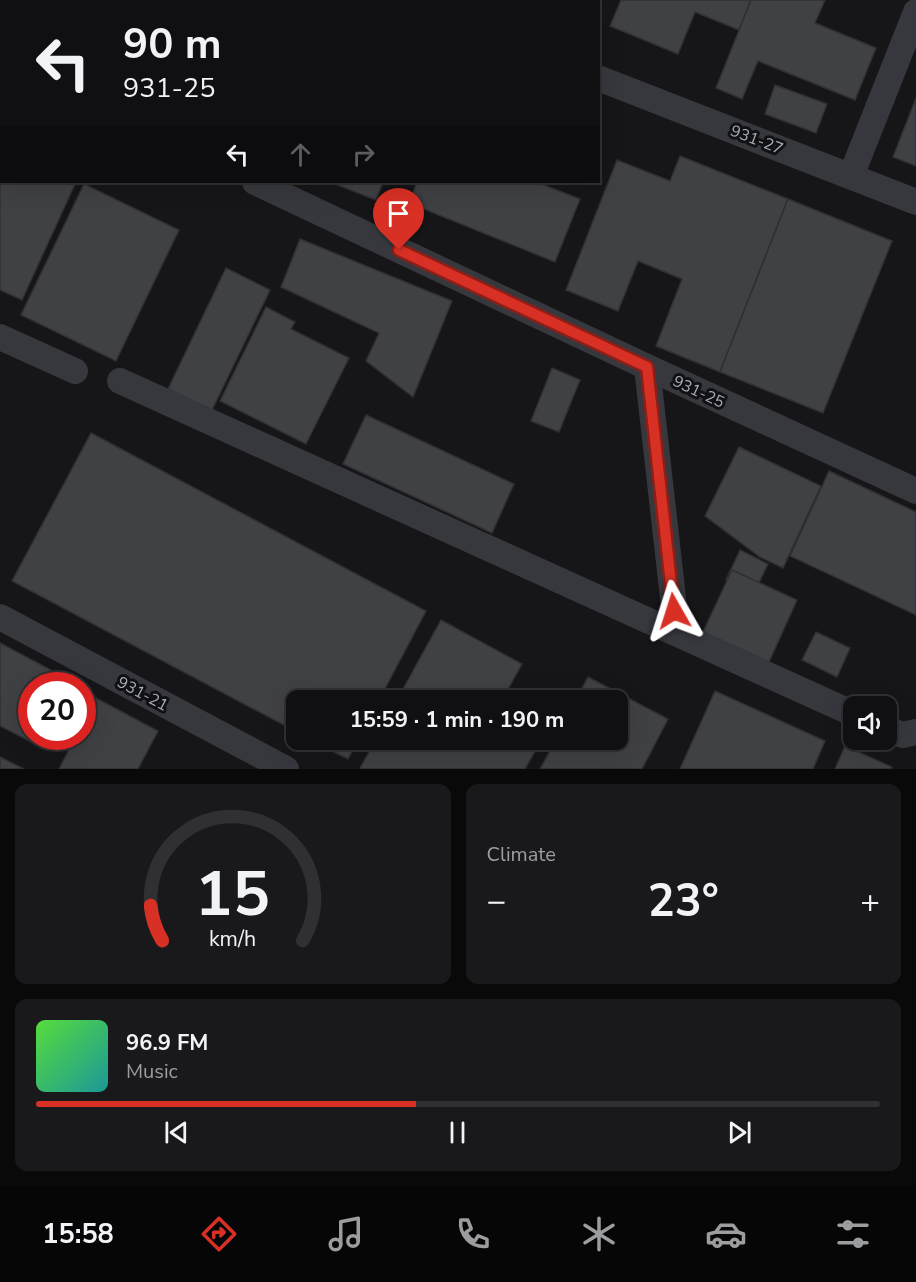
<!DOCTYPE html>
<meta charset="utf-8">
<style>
:root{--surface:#101012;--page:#19191b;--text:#f1f3f6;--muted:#9c9d9f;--line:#303032;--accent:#d93025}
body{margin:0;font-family:"Nunito Sans",sans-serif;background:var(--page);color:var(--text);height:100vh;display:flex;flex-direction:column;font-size:22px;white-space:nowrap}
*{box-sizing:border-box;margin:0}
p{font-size:20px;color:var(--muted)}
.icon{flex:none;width:33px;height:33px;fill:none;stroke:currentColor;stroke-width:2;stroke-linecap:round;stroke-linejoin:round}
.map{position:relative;height:769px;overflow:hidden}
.details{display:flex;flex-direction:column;gap:15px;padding:15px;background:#09090a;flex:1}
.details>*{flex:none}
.hud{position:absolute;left:0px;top:0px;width:600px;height:183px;box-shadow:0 6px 24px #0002,0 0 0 2px var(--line);background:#101012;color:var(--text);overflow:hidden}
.buttons{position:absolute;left:843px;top:696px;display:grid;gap:12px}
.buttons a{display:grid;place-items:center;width:54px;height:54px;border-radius:12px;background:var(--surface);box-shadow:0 6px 24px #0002,0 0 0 2px var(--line);font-size:30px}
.speed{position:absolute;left:18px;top:672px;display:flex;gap:12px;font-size:30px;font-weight:700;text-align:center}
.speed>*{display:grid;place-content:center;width:78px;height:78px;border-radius:50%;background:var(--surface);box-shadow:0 6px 24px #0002,0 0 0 2px var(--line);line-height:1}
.speed .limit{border:9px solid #d22;background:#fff;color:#111}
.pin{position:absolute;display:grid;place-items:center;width:51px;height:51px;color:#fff;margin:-62px -26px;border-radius:50% 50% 50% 0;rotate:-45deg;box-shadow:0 0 6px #0007}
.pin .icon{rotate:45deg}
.me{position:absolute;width:66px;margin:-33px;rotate:354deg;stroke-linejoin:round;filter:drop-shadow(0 0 4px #0008)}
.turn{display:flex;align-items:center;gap:21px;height:126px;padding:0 24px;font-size:27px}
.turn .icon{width:78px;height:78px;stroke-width:2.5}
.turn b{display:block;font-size:42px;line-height:51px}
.lanes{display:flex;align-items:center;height:57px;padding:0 24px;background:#0003;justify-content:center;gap:30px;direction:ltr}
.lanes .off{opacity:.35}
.big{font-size:45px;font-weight:700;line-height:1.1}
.details .card{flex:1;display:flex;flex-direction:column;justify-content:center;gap:9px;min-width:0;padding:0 21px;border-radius:12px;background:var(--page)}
.details .dial{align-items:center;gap:0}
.dial svg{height:156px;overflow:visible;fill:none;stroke:var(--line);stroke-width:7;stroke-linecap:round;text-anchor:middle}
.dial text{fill:var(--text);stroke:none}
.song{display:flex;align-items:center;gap:18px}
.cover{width:72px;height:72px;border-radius:9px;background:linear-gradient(135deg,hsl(110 70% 55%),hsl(180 70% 35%))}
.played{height:6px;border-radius:3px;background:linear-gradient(90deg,var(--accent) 45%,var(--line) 45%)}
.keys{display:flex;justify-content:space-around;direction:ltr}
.heat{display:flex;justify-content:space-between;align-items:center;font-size:33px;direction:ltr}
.details .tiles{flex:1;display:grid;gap:15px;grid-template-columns:1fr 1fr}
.card:last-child{grid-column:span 2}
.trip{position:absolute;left:286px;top:690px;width:342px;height:60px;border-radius:12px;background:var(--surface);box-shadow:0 6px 24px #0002,0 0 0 2px var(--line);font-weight:700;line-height:60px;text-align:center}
.tabs{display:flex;height:96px;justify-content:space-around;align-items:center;background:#060607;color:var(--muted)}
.tabs .icon{width:42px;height:42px}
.tabs .on{color:var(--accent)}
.tabs b{font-size:27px;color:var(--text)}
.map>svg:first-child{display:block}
</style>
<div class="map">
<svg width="916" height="769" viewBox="0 0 916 769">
<rect width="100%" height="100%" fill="#161618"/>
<g fill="#404145" stroke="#303034" stroke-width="1.5">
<path d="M 0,0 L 78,0 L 82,2 L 2,2 L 2,44 L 0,44 Z"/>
<path d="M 621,0 L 751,0 L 739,30 L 695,12 L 678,54 L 610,26 Z"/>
<path d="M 751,0 L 825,0 L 815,23 L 876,48 L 855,100 L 758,61 L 742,99 L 716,88 Z"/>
<path d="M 775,85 L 827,104 L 816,133 L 765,114 Z"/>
<path d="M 916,98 L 916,166 L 893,157 Z"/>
<path d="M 0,107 L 2,108 L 2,182 L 76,182 L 22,300 L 0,290 Z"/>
<path d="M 680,156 L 788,199 L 720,372 L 656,346 L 682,279 L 638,261 L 618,311 L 566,290 L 617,160 L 670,181 Z"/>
<path d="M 330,182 L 383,182 L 376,200 Z"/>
<path d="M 417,182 L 536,182 L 580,199 L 555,262 L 409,203 Z"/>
<path d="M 84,184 L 179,230 L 116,361 L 21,315 Z"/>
<path d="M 788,199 L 892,241 L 823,413 L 720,372 Z"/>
<path d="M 300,239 L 452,301 L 413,397 L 366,361 L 379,333 L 281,287 Z"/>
<path d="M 226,268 L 270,290 L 212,410 L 168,389 Z"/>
<path d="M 266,307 L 295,322 L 291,329 L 349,358 L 306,444 L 220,401 Z"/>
<path d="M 552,368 L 580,380 L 559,432 L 531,421 Z"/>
<path d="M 366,415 L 514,484 L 492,533 L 343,464 Z"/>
<path d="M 91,433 L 426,611 L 379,700 L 297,700 L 297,732 L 12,581 Z"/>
<path d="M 739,447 L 821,486 L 783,568 L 760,557 L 705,516 Z"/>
<path d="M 829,471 L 916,512 L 916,615 L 790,556 Z"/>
<path d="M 740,550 L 768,564 L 754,593 L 726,580 Z"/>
<path d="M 732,570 L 797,600 L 769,662 L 703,632 Z"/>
<path d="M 441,620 L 522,664 L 502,700 L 397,700 Z"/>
<path d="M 816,632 L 850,648 L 837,677 L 802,660 Z"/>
<path d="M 0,643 L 64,677 L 60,686 L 32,686 L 32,736 L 33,736 L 31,742 L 0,726 Z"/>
<path d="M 588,677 L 668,719 L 642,769 L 540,769 L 556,740 L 618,740 L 618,700 L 576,700 Z"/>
<path d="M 715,691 L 825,741 L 813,769 L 680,769 Z"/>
<path d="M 96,698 L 158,731 L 138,769 L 59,769 L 76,736 L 82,736 L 82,724 Z"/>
<path d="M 310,740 L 358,740 L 348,759 Z"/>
<path d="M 376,740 L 532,740 L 539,744 L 525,769 L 363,769 L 360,768 Z"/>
<path d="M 845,746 L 892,767 L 891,769 L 835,769 Z"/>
<path d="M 0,757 L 24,769 L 0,769 Z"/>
</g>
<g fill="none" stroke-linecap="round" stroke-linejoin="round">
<g stroke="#37383d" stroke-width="26">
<path d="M 402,0 L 406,2"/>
<path d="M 576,2 L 577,0"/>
<path d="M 0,61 L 2,62"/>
<path d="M 598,78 L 916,202"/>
<path d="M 851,176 L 916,12"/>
<path d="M 255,182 L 647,367 L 916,491"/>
<path d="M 0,337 L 75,371"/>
<path d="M 647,367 L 677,633"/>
<path d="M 120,381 L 854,714"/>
<path d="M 0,617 L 286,769"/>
<path d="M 886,729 L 903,735 L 916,732"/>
</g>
</g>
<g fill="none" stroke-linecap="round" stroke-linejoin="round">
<g stroke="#8d1f18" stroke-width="15">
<path id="route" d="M 399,250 L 647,367 L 674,611"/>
</g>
<use href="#route" stroke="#d93025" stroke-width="10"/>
</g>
<g text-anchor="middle" stroke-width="6" stroke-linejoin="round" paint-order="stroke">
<g font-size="16" fill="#a8adb8" stroke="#111113">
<text transform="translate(757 139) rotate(21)" y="6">931-27</text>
<text transform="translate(699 391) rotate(25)" y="6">931-25</text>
<text transform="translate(143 693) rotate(28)" y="6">931-21</text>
</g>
</g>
</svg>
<div class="buttons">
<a><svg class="icon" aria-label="sound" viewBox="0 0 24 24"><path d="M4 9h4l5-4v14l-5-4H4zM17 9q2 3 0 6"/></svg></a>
</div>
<div class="speed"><div class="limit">20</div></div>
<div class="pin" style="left:399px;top:250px;background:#d93025"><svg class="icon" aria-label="arrive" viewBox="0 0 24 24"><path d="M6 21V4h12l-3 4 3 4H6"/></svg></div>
<svg class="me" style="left:674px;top:611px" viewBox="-20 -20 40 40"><path d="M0-17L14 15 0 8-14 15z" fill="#d93025" stroke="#fff" stroke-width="4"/></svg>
<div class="trip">15:59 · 1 min · 190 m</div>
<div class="hud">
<div class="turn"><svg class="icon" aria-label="left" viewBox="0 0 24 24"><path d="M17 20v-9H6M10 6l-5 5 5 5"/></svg><div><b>90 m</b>931-25</div></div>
<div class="lanes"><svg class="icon" aria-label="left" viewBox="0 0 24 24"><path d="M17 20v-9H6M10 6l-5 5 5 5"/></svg><svg class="icon off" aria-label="ahead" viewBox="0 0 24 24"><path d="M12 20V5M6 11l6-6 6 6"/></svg><svg class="icon off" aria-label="right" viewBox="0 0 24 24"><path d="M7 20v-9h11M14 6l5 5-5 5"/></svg></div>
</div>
</div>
<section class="details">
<div class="tiles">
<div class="card dial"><svg viewBox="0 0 100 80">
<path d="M14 69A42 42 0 1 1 86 69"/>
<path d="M14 69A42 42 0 0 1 8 51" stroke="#d93025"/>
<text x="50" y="56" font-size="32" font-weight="700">15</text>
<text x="50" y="72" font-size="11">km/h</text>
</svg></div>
<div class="card"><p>Climate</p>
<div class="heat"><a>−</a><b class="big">23°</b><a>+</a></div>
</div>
<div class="card">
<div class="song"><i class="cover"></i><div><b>96.9 FM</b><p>Music</p></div></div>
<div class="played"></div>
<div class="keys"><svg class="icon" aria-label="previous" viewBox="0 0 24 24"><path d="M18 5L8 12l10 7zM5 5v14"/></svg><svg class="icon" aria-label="pause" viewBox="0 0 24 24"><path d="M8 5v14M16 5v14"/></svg><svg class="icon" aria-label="next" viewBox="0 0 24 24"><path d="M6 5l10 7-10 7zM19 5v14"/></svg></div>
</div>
</div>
</section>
<nav class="tabs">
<b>15:58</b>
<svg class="icon on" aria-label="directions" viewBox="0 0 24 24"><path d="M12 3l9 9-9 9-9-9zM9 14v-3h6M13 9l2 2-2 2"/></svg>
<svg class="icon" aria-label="music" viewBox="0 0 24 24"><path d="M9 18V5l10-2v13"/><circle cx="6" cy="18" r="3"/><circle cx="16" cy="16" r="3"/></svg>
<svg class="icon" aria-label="phone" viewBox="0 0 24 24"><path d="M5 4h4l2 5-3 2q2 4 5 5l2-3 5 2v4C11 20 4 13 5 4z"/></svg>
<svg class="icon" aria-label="climate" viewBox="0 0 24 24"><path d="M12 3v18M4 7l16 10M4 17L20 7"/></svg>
<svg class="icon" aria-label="car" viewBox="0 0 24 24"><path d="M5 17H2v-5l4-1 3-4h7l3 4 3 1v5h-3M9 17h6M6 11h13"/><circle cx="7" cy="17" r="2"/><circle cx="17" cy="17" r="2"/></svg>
<svg class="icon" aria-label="filters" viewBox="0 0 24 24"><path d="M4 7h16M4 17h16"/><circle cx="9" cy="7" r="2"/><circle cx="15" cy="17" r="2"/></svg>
</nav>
